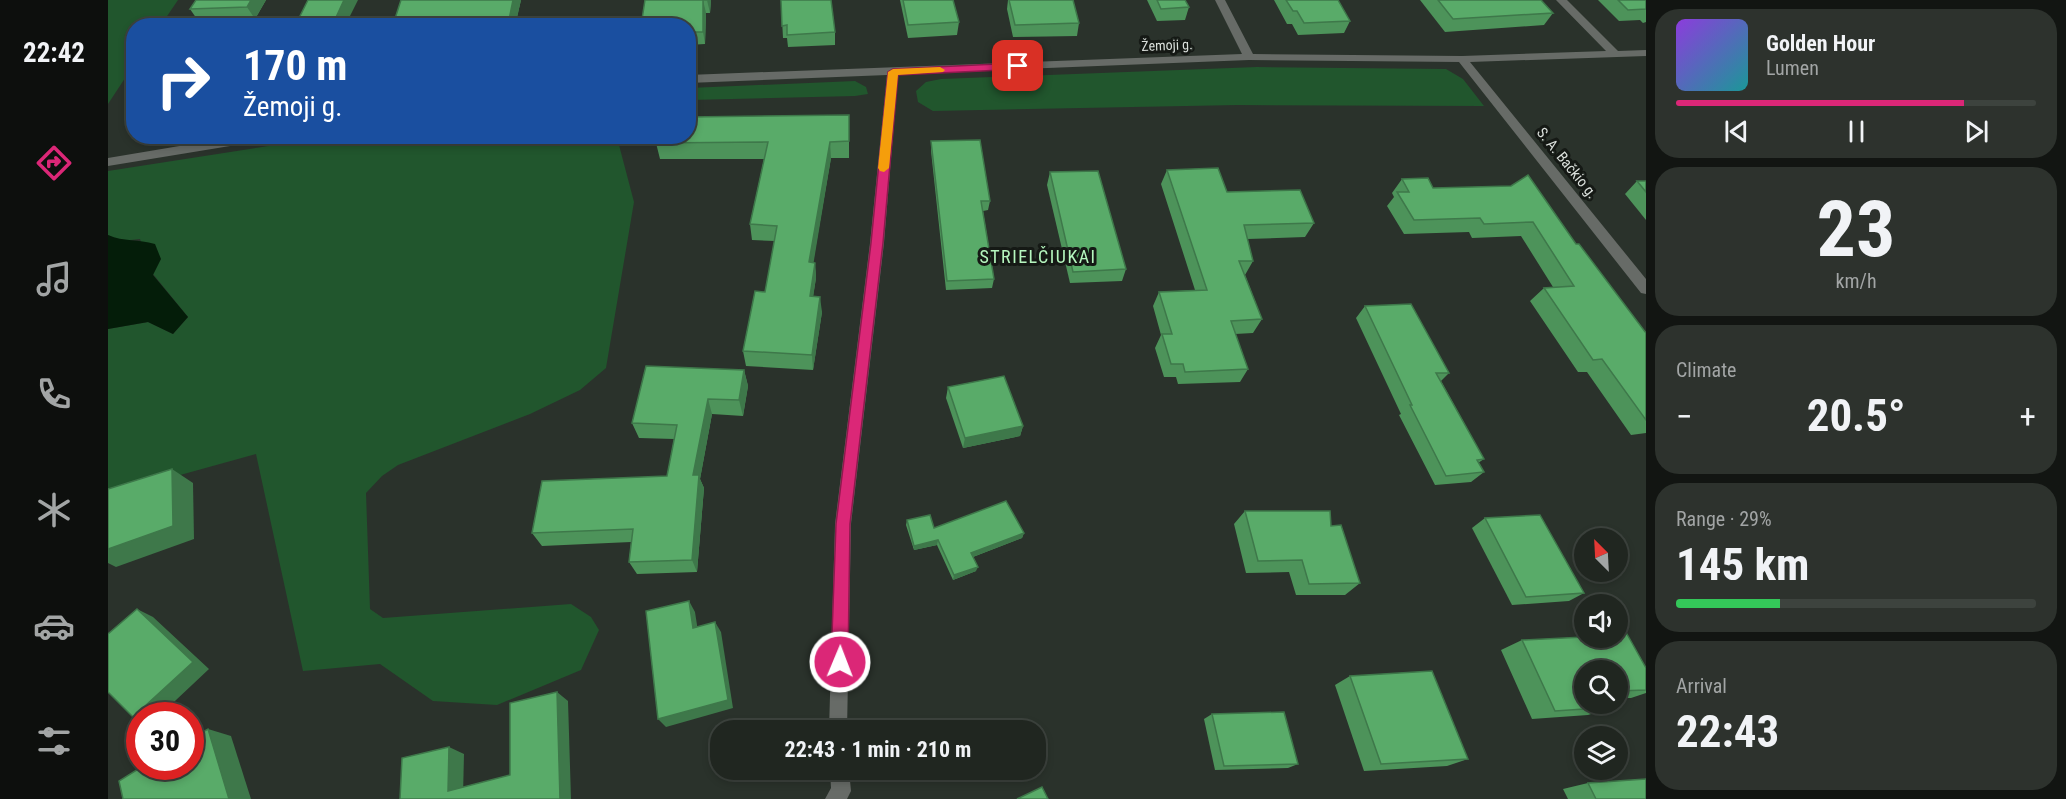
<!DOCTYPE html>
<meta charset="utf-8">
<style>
:root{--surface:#202620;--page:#2d322d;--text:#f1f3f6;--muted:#a2a5a5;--line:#3d433e;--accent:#db2777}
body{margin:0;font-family:"Roboto Condensed",sans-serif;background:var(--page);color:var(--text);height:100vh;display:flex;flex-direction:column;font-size:22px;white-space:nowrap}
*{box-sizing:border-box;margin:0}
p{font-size:20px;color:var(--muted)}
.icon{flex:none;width:33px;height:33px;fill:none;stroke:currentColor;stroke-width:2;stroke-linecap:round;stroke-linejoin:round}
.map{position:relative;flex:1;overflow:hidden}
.side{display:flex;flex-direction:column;gap:9px;padding:9px;background:#121512;width:420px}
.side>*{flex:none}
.guide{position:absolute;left:18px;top:18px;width:570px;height:126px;border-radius:24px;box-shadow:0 3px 9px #0003,0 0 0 2px var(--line);background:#1a4fa0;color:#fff;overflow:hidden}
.needle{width:39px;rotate:336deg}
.buttons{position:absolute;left:1466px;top:528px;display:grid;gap:12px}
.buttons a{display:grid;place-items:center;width:54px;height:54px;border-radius:50%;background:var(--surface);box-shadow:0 3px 9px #0003,0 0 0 2px var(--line);font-size:30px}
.speed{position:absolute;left:18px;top:702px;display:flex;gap:12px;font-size:30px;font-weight:700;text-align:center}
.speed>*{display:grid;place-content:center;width:78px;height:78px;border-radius:50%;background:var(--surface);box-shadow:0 3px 9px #0003,0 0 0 2px var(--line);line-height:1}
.speed .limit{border:9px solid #d22;background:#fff;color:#111}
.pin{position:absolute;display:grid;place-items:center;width:51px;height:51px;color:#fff;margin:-26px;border-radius:12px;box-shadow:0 3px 9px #0006}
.me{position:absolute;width:66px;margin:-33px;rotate:1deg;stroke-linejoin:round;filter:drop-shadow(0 0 4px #0008)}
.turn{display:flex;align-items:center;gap:21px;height:126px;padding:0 18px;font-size:27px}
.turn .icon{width:78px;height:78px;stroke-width:2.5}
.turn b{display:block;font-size:42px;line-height:51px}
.big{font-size:45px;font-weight:700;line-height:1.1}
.side .widget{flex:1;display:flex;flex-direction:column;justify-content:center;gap:9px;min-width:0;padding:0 21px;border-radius:24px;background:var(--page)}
.side .dial{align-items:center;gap:0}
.dial b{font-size:78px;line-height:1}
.song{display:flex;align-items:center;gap:18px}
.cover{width:72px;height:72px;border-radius:9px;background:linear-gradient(135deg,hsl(270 70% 55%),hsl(180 70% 35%))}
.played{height:6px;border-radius:3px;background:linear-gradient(90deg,var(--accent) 80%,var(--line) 80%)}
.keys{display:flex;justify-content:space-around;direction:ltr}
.heat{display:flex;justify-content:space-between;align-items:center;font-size:33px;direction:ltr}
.charge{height:9px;border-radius:4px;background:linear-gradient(90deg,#34c759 29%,var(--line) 0)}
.trip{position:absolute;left:602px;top:720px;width:336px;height:60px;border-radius:24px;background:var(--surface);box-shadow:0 3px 9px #0003,0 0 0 2px var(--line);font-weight:700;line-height:60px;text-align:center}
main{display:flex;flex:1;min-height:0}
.tab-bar{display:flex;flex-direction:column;width:108px;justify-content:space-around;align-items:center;background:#0d0f0d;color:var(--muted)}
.tab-bar .icon{width:42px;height:42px}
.tab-bar .on{color:var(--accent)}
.tab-bar b{font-size:27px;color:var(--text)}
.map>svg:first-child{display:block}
</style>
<main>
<nav class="tab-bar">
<b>22:42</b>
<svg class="icon on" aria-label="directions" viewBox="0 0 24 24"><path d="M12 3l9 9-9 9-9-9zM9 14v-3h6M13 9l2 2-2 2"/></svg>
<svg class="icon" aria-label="music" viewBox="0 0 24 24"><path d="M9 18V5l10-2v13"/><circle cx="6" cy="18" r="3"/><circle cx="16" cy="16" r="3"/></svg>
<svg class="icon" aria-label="phone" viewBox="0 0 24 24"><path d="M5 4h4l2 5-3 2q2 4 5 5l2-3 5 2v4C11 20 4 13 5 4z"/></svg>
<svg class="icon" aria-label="climate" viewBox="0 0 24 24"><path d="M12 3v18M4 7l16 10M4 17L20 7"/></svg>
<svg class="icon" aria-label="car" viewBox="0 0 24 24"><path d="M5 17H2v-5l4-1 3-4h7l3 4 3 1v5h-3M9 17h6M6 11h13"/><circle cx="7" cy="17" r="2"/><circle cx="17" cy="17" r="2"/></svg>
<svg class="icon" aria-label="filters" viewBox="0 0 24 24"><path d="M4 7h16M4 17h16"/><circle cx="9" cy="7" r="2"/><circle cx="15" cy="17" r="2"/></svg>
</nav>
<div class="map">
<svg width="1538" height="799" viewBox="0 0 1538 799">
<rect width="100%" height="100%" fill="#2a322b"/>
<g fill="#21562d">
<path d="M 0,0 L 70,0 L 53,25 L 26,26 L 25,66 L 0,104 Z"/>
<path d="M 1149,67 L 1338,69 L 1355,79 L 1376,106 L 1130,105 L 825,111 L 810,102 L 808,91 L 818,82 L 833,79 Z"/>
<path d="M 747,81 L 758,87 L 760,94 L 747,96 L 581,100 L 581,88 Z"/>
<path d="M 218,137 L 513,137 L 511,145 L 526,202 L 498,368 L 472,390 L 422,414 L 290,465 L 274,476 L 258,493 L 262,609 L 275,618 L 463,604 L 483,617 L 491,630 L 473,670 L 389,705 L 325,701 L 272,664 L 195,671 L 148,454 L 0,495 L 0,329 L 40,322 L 65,334 L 80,317 L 45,274 L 32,239 L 13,241 L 0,235 L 0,171 Z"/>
</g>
<path fill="#041d09" d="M 0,235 C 16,242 30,239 47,244 L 53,259 L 45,275 L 80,317 L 65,334 L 40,322 L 0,329 Z"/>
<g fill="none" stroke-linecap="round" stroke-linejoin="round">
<g fill="#676b67" fill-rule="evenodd">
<path d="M 1107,0 L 1117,0 L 1145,54 L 1354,56 L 1498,51 L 1448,0 L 1459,0 L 1510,51 L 1538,50 L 1538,56 L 1362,62 L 1538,279 L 1538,294 L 1533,293 L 1351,62 L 1141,60 L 790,74 L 776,243 L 743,524 L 739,730 L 721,730 L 727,524 L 762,243 L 779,75 L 580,83 L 580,75 L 1134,54 Z"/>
<path d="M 131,136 L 165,136 L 159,140 L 0,166 L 0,158 Z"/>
<path d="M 722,770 L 741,770 L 743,791 L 739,799 L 717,799 L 723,788 Z"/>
</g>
</g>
<g fill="#4d935a">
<path d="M 88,0 L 158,0 L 147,19 L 91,22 L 82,9 Z"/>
<path d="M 413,0 L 407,26 L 286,26 L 285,25 Z"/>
<path d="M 537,0 L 603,0 L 602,13 L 598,13 L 597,44 L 580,45 L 580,26 Z"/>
<path d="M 673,0 L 727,32 L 727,45 L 680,47 L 679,38 L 675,38 Z"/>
<path d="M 792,0 L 845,0 L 851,22 L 849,35 L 800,38 Z"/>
<path d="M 900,0 L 965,0 L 971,23 L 969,36 L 905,37 L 899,9 Z"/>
<path d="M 1039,0 L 1077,0 L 1081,7 L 1077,20 L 1049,21 Z"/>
<path d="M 1166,0 L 1230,0 L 1242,21 L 1236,33 L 1190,35 L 1184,24 L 1179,24 Z"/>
<path d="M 1312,0 L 1433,0 L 1445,13 L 1436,25 L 1337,32 Z"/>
<path d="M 1490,0 L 1538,0 L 1538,22 L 1535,23 L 1532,20 L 1511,21 Z"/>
<path d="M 741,132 L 741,158 L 723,158 L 705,262 L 707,263 L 708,278 L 705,296 L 714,312 L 705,370 L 638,366 L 635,351 L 657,292 L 667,241 L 644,240 L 642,224 L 656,159 L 552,159 L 548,143 Z"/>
<path d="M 823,141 L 882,201 L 880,210 L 875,211 L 886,279 L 884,288 L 838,290 L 823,151 Z"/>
<path d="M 1059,170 L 1206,223 L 1197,237 L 1139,239 L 1145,261 L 1137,275 L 1154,319 L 1145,333 L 1127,334 L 1140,369 L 1132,382 L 1070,384 L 1068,377 L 1056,377 L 1047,348 L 1053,335 L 1045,306 L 1051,292 L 1087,290 L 1053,184 Z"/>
<path d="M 942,172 L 1018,269 L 1014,281 L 962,283 L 939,185 Z"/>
<path d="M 1294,179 L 1325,188 L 1403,186 L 1468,244 L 1538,333 L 1538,433 L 1523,435 L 1479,372 L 1470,372 L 1422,301 L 1436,288 L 1445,287 L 1413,236 L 1364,238 L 1361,232 L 1296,234 L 1279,206 L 1286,197 L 1284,193 Z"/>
<path d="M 1529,181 L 1538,181 L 1538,220 L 1517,194 Z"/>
<path d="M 1257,306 L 1341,373 L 1333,381 L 1376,459 L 1370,463 L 1376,472 L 1363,482 L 1327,485 L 1291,415 L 1293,414 L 1248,318 Z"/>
<path d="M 636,370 L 640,386 L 635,416 L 604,414 L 592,479 L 596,488 L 589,572 L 529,574 L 521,562 L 523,542 L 434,546 L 424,533 L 559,476 L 566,439 L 531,438 L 524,423 Z"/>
<path d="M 840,387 L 915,426 L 912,436 L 855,448 L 838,398 Z"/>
<path d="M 1137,511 L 1223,526 L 1252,583 L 1237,595 L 1188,595 L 1181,572 L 1138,573 L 1126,524 Z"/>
<path d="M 1377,518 L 1476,593 L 1461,601 L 1404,605 L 1364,528 Z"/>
<path d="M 799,520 L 826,528 L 916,533 L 914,538 L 865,557 L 868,571 L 845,580 L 829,545 L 806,550 L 798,525 Z"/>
<path d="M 1414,640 L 1538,668 L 1538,693 L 1523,698 L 1509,698 L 1509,670 L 1476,670 L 1505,707 L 1480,715 L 1424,719 L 1393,650 Z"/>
<path d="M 1242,676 L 1360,759 L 1339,766 L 1256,771 L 1227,685 Z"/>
<path d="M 1104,714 L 1190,764 L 1180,768 L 1107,770 L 1096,719 Z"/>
<path d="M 1480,783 L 1538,799 L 1460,799 L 1455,789 Z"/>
</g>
<g fill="#3e784a">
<path d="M 143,0 L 158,0 L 147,19 L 139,7 Z"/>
<path d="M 236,0 L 250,0 L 237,26 L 224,26 Z"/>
<path d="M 405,0 L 413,0 L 407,26 L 403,26 L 401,20 Z"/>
<path d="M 595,0 L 598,13 L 597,44 L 595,32 Z"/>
<path d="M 599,0 L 603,0 L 602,13 Z"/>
<path d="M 722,142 L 723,158 L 703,278 L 701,262 Z"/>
<path d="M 707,263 L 708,278 L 703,311 L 702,296 Z"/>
<path d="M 712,297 L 714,312 L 705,370 L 704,355 Z"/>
<path d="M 636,370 L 640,386 L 635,416 L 631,400 Z"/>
<path d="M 600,399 L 604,414 L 592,479 L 596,488 L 589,572 L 584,560 L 585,475 Z"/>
<path d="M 915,426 L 912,436 L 855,448 L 857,438 Z"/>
<path d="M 64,469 L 85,483 L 86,539 L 8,567 L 0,563 L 0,549 Z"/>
<path d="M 916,533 L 914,538 L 862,558 L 863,553 Z"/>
<path d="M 830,540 L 829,545 L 806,550 L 806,546 Z"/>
<path d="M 870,567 L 868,571 L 845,580 L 846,575 Z"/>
<path d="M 581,601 L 587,612 L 591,638 L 585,628 Z"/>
<path d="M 29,609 L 45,617 L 101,669 L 51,716 L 32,716 L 32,719 L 25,717 Z"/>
<path d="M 607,622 L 613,632 L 625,708 L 558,727 L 550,719 Z"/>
<path d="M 449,692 L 460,701 L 463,799 L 452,799 Z"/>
<path d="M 100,729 L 123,736 L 143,799 L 121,799 Z"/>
<path d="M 341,747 L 356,754 L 355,796 L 340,791 Z"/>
</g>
<g fill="#59ab69" stroke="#3e784a" stroke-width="1.5">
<path d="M 88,0 L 143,0 L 139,7 L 82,9 Z"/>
<path d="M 200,0 L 236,0 L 224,26 L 184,26 L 188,18 L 191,18 Z"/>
<path d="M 293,0 L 405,0 L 401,20 L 371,21 L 372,18 L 285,25 Z"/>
<path d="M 537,0 L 599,0 L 595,0 L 595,32 L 580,32 L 580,26 L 533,26 Z"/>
<path d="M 673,0 L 723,0 L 727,32 L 679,35 L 679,25 L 674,26 Z"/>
<path d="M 795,0 L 845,0 L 851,22 L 800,25 Z"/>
<path d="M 901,0 L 965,0 L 971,23 L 907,25 Z"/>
<path d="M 1049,0 L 1077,0 L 1081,7 L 1053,9 Z"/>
<path d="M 1178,0 L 1230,0 L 1242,21 L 1196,23 L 1189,11 L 1185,11 Z"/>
<path d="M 1330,0 L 1433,0 L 1445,13 L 1345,19 Z"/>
<path d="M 1510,0 L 1538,0 L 1538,9 L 1520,10 Z"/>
<path d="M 741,115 L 741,141 L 722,142 L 701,262 L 707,263 L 702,296 L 712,297 L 704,355 L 635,351 L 647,291 L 657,292 L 669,226 L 642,224 L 660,142 L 548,143 L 549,136 L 580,136 L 580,117 Z"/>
<path d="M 872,140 L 882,201 L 873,201 L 886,279 L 839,281 L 823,141 Z"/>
<path d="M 1110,168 L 1119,192 L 1192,190 L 1206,223 L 1136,225 L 1145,261 L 1131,261 L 1154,319 L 1123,321 L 1140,369 L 1077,372 L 1075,364 L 1063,364 L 1054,334 L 1064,334 L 1051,292 L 1099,290 L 1059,170 Z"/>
<path d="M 990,171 L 1018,269 L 965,272 L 942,172 Z"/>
<path d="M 1420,175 L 1468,244 L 1471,244 L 1538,333 L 1538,420 L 1494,359 L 1485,360 L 1436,288 L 1466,286 L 1425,222 L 1376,224 L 1372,218 L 1306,220 L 1289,192 L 1301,192 L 1294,179 L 1320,178 L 1325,188 L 1403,186 Z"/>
<path d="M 1529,181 L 1538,181 L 1538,192 Z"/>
<path d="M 1303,304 L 1341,373 L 1328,373 L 1376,459 L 1369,460 L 1376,472 L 1338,476 L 1302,405 L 1304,405 L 1257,306 Z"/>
<path d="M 538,366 L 636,370 L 631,400 L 600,399 L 585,475 L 591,475 L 584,560 L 521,562 L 525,529 L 424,533 L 434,481 L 559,476 L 569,425 L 524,423 Z"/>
<path d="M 896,376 L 915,426 L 857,438 L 840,387 Z"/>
<path d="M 64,469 L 65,526 L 0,549 L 0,489 Z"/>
<path d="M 898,501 L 916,533 L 863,553 L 870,567 L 846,575 L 830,540 L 806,546 L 799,520 L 822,515 L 826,528 Z"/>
<path d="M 1137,511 L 1222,511 L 1223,526 L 1233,525 L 1252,583 L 1201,584 L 1194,560 L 1150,561 Z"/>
<path d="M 1432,515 L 1476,593 L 1418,597 L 1377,518 Z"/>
<path d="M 581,601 L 585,628 L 607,622 L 620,700 L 550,719 L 538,611 Z"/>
<path d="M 29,609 L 85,662 L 25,717 L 0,692 L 0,634 Z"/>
<path d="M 1519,634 L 1538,668 L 1538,690 L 1509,691 L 1509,670 L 1476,670 L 1476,704 L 1503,704 L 1505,707 L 1447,711 L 1414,640 L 1476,637 L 1476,638 L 1509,638 L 1509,635 Z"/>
<path d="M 1324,671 L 1360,759 L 1273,764 L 1242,676 Z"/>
<path d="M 449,692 L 452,799 L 292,799 L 294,758 L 341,747 L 340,791 L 402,775 L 402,703 Z"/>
<path d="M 1176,712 L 1190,764 L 1116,766 L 1104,714 Z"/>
<path d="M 100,729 L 121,799 L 15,799 L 11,781 L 35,766 L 82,766 L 82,739 Z"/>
<path d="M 1538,779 L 1538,799 L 1488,799 L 1480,783 Z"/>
<path d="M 934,787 L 940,799 L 909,799 Z"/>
</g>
<path fill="#db2777" stroke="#8e194d" stroke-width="1.5" d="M 910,63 L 913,64 L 913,69 L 790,75 L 775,243 L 742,524 L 740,662 L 738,667 L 732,670 L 726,667 L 723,662 L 728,524 L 763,243 L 780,72 L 785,69 Z"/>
<path fill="#f59e0b" d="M 832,67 L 837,70 L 835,72 L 790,75 L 781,168 L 776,172 L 772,171 L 770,168 L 780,72 L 785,69 Z"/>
<g text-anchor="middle" stroke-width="6" stroke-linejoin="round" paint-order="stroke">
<g font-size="14" fill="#dadfdb" stroke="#151915">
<text transform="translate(1059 45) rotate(-2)" y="5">Žemoji g.</text>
</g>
<g font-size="15" fill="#dadfdb" stroke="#151915">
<text transform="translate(1459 163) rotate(51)" y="5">S. A. Bačkio g.</text>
</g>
<g font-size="18" letter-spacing="1.5" fill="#b5f6be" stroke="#151915">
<text x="930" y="263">STRIELČIUKAI</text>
</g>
</g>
</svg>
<div class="buttons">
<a><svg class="needle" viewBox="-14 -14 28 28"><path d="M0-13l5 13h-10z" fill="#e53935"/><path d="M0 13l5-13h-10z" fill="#a2a5a5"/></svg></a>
<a><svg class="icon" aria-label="sound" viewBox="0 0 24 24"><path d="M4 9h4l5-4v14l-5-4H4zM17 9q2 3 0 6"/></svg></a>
<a><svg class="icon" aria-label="search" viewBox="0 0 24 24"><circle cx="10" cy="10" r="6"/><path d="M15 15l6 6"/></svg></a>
<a><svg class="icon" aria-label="layers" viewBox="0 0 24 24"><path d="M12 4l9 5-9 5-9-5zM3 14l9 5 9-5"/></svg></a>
</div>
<div class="speed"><div class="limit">30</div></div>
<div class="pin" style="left:910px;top:66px;background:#d93025"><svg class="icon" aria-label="arrive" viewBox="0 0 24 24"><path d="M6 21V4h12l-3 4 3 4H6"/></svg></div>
<svg class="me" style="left:732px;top:662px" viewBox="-20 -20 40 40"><circle r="17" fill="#db2777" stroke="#fff" stroke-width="3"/><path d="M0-11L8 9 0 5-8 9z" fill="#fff"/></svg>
<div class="trip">22:43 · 1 min · 210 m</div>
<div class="guide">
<div class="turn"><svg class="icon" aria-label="right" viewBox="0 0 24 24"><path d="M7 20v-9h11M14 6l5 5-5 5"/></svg><div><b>170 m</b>Žemoji g.</div></div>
</div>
</div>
<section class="side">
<div class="widget">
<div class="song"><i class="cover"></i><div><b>Golden Hour</b><p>Lumen</p></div></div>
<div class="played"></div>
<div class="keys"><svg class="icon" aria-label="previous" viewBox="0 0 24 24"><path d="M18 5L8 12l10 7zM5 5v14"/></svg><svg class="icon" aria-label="pause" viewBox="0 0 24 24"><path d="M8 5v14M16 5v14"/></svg><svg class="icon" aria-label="next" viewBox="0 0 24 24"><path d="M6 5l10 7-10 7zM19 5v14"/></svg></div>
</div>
<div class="widget dial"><b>23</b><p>km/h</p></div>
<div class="widget"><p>Climate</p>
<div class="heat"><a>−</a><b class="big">20.5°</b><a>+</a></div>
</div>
<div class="widget"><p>Range · 29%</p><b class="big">145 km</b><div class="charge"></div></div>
<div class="widget"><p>Arrival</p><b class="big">22:43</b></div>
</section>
</main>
